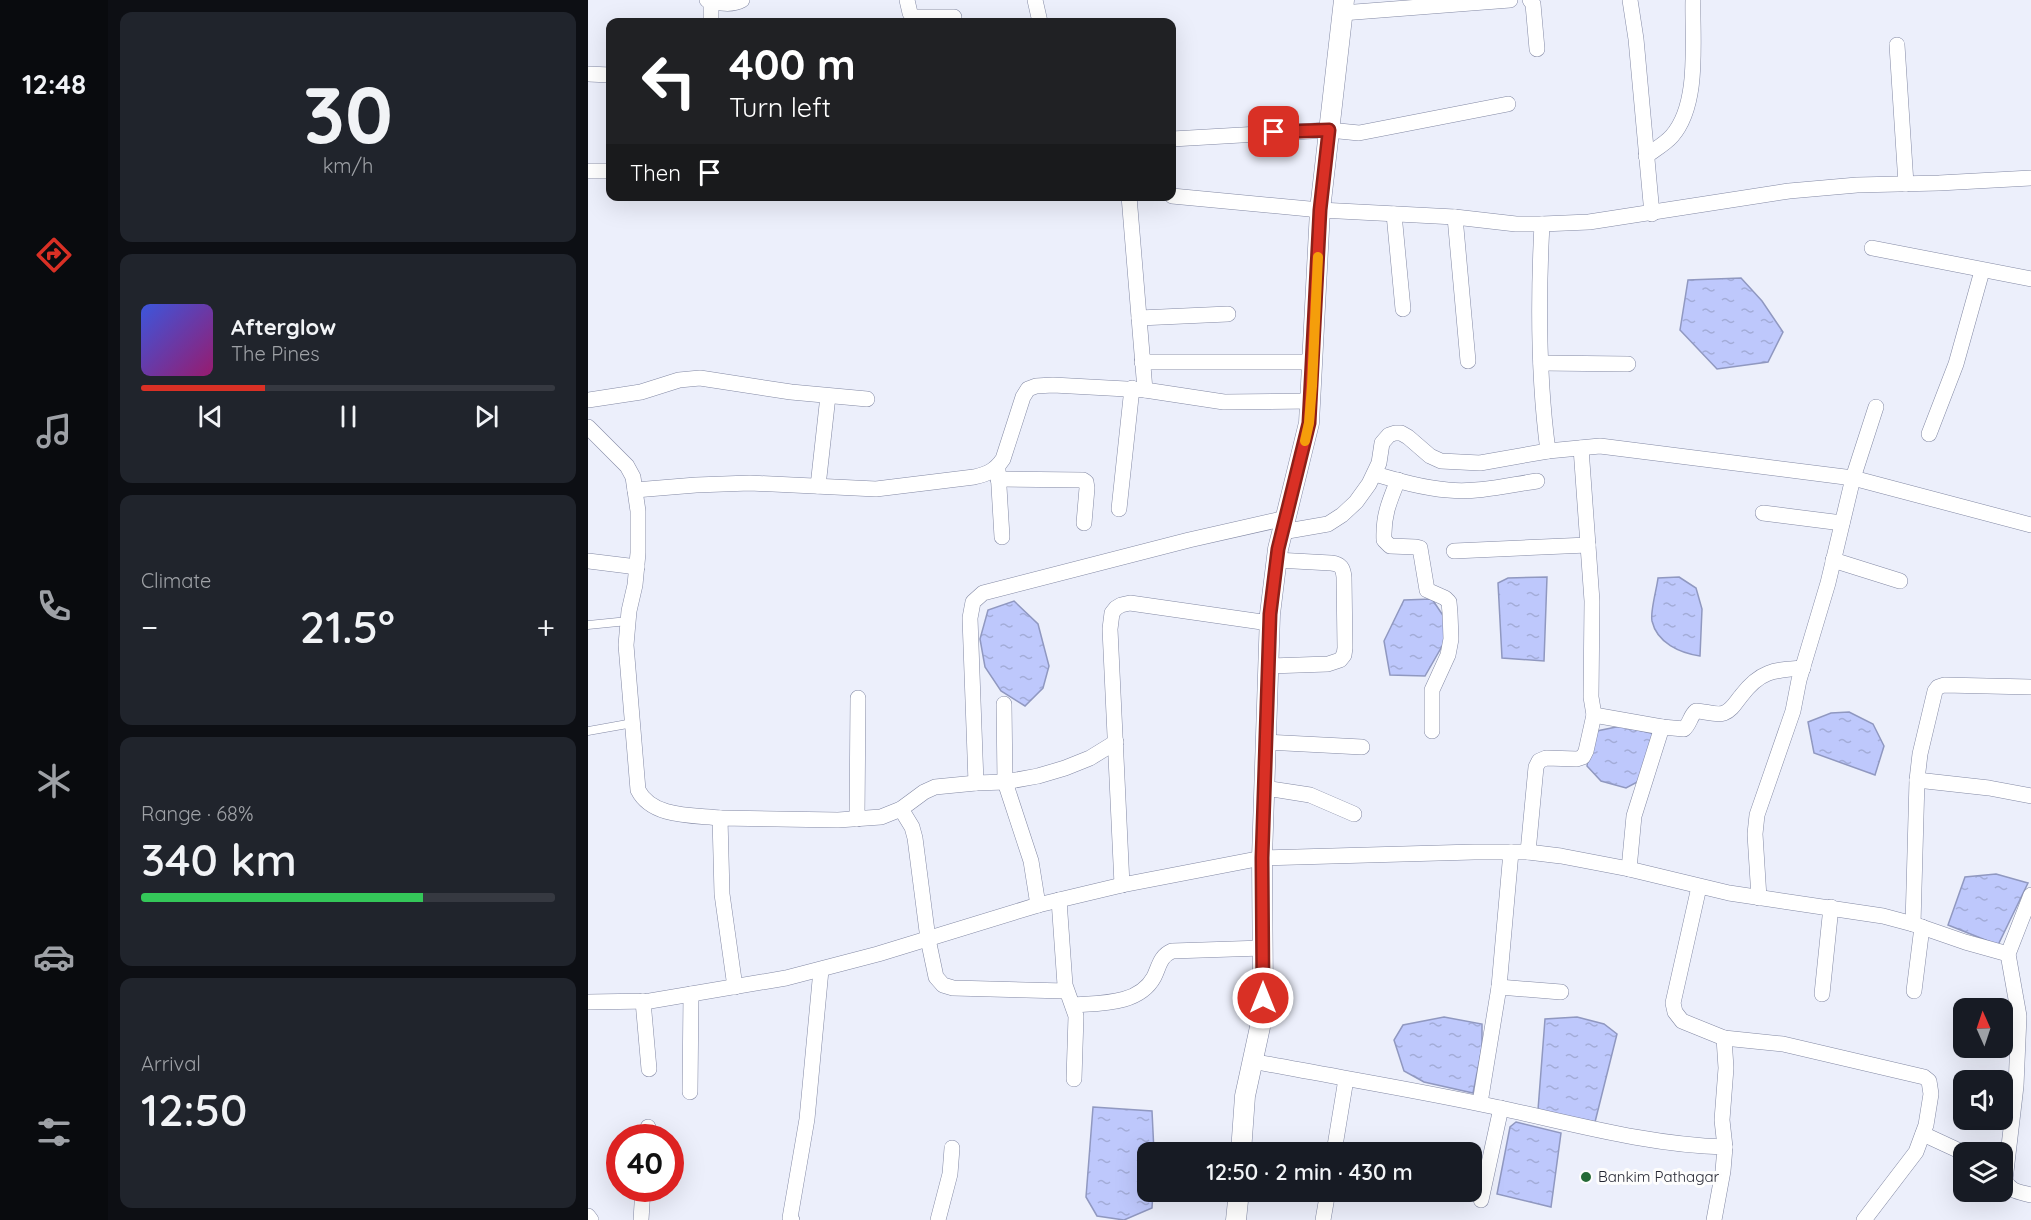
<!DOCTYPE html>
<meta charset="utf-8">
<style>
:root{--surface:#171b24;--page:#20242c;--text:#f1f3f6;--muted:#9ea1a6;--line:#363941;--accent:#d93025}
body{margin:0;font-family:Quicksand,sans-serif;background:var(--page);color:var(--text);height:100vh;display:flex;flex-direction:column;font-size:22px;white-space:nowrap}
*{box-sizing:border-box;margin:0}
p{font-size:20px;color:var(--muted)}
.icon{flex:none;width:33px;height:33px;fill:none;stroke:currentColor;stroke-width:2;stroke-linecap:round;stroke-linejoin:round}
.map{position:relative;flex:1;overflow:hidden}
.sheet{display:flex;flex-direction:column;gap:12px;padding:12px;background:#0d0f14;width:480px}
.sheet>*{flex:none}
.top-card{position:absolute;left:18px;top:18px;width:570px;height:183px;border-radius:12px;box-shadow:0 6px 24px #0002;background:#202124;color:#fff;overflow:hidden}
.needle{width:39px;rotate:357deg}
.controls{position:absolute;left:1365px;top:998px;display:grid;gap:12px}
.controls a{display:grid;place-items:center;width:60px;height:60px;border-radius:12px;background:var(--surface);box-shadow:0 6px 24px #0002;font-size:30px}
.speed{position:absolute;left:18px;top:1124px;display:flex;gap:12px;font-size:30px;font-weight:700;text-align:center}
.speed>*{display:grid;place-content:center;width:78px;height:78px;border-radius:50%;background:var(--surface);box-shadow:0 6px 24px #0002;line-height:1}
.speed .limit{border:9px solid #d22;background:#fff;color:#111}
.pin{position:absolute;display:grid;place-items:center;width:51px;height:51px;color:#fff;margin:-26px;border-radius:12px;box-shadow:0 3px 9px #0006}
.me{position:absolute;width:66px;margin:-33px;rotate:0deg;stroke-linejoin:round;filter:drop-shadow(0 0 4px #0008)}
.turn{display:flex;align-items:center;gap:21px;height:126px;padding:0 24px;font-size:27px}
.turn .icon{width:78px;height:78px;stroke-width:2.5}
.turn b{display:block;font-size:42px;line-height:51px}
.then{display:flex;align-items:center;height:57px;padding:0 24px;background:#0003;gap:12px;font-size:22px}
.big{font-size:45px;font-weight:600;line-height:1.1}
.sheet .tile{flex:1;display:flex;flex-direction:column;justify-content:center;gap:9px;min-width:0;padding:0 21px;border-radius:12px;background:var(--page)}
.sheet .dial{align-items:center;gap:0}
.dial b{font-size:78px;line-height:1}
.song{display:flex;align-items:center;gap:18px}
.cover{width:72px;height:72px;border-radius:9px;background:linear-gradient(135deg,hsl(230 70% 55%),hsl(320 70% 35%))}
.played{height:6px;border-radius:3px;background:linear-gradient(90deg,var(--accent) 30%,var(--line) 30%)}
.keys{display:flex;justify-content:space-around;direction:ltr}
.heat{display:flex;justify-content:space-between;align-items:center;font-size:33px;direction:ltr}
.charge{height:9px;border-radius:4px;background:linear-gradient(90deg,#34c759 68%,var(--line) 0)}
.trip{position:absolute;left:549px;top:1142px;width:345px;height:60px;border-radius:12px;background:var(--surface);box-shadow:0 6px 24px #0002;font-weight:600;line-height:60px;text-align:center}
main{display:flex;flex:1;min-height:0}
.dock{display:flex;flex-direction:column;width:108px;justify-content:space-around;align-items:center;background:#090b0e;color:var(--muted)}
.dock .icon{width:42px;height:42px}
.dock .current{color:var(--accent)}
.dock b{font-size:27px;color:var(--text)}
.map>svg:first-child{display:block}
</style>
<main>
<nav class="dock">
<b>12:48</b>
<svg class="icon current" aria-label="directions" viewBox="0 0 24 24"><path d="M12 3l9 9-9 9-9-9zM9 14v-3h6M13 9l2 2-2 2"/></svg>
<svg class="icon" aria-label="music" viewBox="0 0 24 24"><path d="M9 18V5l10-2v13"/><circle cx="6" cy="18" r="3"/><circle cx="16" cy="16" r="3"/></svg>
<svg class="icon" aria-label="phone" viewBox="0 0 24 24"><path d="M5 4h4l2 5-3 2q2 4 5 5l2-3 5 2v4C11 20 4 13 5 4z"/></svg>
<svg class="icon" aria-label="climate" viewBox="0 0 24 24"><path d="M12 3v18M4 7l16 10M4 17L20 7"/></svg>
<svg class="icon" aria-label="car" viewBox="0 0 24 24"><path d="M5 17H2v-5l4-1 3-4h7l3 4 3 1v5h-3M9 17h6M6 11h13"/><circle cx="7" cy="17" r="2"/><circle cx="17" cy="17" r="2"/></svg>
<svg class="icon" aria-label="filters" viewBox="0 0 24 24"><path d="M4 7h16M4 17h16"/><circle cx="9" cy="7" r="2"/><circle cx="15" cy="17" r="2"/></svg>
</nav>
<section class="sheet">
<div class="tile dial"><b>30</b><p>km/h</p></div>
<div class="tile">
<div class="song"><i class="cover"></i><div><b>Afterglow</b><p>The Pines</p></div></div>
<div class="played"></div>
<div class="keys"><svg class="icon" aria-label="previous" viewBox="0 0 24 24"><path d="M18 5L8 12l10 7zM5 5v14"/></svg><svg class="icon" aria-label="pause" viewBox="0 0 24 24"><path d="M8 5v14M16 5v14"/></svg><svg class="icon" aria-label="next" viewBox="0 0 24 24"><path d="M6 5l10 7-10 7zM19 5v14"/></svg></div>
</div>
<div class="tile"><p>Climate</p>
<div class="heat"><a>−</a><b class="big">21.5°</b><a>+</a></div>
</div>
<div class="tile"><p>Range · 68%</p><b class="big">340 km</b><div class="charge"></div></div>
<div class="tile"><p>Arrival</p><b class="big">12:50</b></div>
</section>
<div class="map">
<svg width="1443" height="1220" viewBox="0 0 1443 1220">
<defs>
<pattern id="water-ripples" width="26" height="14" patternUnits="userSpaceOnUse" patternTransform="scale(1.5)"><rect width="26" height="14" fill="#bec8fc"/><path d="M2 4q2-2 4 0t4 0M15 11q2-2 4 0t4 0" fill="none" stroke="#a3acd8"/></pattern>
</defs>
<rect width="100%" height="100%" fill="#eceffb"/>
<g fill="url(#water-ripples)" stroke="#9098c0" stroke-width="1.5">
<path d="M 1153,278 L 1174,301 L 1195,332 L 1180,362 L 1129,369 L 1092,330 L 1100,280 Z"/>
<path d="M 959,577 L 956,661 L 914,658 L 910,583 L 920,578 Z"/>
<path d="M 1091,577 L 1108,588 L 1114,609 L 1112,656 C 1092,653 1069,643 1064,621 C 1062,611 1069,588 1070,578 Z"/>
<path d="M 844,599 L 856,617 L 857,641 L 837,676 L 802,675 L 796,641 L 816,600 Z"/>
<path d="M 426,601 L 450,624 L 461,666 L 455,688 L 437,706 L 413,691 L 397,667 L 392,639 L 400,610 Z"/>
<path d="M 1261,712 L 1285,724 L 1296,746 L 1287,775 L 1226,753 L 1220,722 L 1243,713 Z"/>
<path d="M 1033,726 L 1067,734 L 1055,779 L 1038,788 L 1013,781 L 999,766 L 1004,732 Z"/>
<path d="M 1408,874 L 1440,883 L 1410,945 L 1360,925 L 1377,877 Z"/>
<path d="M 856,1017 L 894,1024 L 894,1048 L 885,1093 L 836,1082 L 816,1071 L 806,1040 L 815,1025 Z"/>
<path d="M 989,1017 L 1016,1024 L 1029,1034 L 1007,1122 L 950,1110 L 957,1019 Z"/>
<path d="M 505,1107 L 564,1111 L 566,1152 L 560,1152 L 560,1191 L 565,1191 L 564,1208 L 536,1220 L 509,1216 L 498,1197 Z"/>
<path d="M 928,1122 L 973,1133 L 963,1207 L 909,1194 L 922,1127 Z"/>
</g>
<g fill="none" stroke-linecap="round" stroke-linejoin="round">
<g stroke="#8389a4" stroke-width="9">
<g id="service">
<path d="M 0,625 L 40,621"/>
<path d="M 0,731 L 45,723"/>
</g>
</g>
<g stroke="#8389a4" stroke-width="16">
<g id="minor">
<path d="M 119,0 C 131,3 143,6 154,0"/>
<path d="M 319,0 L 322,13 L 325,17 L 366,17"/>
<path d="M 447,0 L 452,22"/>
<path d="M 942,0 L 945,4 L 949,49"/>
<path d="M 1042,0 L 1048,39 L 1064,214"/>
<path d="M 123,1 L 123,22"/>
<path d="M 754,13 L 922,0"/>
<path d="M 1309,45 L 1318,184"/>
<path d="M 0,74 L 22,75"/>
<path d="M 584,139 L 741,130 L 771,133 L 920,104"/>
<path d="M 1058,156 C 1066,150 1077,144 1084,136 C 1112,104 1104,41 1105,0"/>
<path d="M 0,171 L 22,171"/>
<path d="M 541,196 L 557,390"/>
<path d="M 584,196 L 732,210 L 867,217 L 928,224 L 954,224 L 1001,222 L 1201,191 L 1269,185 L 1351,183 L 1443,178"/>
<path d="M 806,214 L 815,309"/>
<path d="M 867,217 L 880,361"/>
<path d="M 954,224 C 950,300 950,376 960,451"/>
<path d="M 1284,248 L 1443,279"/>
<path d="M 551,318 L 640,314"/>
<path d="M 554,362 L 725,362"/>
<path d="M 953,363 L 1040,364"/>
<path d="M 0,400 L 53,392 L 91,380 L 112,378 L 203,392 L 279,399"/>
<path d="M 0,427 L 39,466 L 45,477 L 50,511 L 50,553 L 47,585 L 41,611 L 38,645 L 50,790 C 64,818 105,815 132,818"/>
<path d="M 1341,434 L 1368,364 L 1394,271"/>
<path d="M 993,448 L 1004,601 L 1003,697 L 1006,715 L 1074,727"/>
<path d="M 410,470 L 414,537"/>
<path d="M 787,474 C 811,481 835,488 860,490 C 890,493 921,485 949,481"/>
<path d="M 410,479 L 495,480 L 498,482 L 499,488 L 496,523"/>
<path d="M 810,480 C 801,502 795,516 796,540 L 802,546 L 828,547 L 832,548 L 839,590 L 857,598 L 861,602 L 862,613 L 863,639 L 860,655 L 844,690 L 844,731"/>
<path d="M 230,486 L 240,396"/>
<path d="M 47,490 L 108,485 L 162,483 L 288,489 L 386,477 C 399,474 407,471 415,459 L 435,397 L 440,389 L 448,386 L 465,385 L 557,390 L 636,402 L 723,401"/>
<path d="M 531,509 L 544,388"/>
<path d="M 1175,513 L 1254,523"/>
<path d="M 694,532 L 740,524 L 754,515 L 768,502 L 781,484 L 791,463 L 794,443 L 801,435 L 807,433 L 813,433 L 820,437 L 842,456 L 853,461 L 892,463 L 960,451 L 1012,446 L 1265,478 L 1443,525"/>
<path d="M 866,551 L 1000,545"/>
<path d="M 1245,560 L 1312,581"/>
<path d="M 0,561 L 49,567"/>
<path d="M 680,666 L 740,664 L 752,660 L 756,655 L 757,648 L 756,577 C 755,568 753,564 743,563 L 688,560"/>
<path d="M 416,704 L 417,782 L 443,861 L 450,905"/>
<path d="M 679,742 L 774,747"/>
<path d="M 1329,780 L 1401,788 L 1443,796"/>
<path d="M 388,783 L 382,618 L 385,602 L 395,593 L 601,540 L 698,518"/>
<path d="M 677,788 L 722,795 L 766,814"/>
<path d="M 313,809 L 324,827 L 327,838 L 340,939 L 348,977 L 355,985 L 365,988 L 478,991"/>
<path d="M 269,819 L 270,698"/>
<path d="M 940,852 L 948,767 L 951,761 L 958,758 L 989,759 L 995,757 L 998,751 L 1006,715"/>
<path d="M 1041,869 L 1046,816 L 1074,727 L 1096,729 C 1102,724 1102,716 1108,711 C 1117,711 1128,716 1136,713 C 1144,710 1148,702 1153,696 C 1172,671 1185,670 1215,668"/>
<path d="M 534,885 L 522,629 L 524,613 L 528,608 L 533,605 L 542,603 L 681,623"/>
<path d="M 1111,887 L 1085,1003 L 1087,1012 L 1094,1021 L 1136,1038 L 1138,1068 L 1134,1120 L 1137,1147"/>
<path d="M 1443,895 L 1420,954 L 1431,1016 L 1428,1086 L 1417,1180 C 1422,1192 1432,1192 1443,1195"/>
<path d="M 1171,898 L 1167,834 L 1169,815 L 1205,711 L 1211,680 L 1240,583 L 1265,478 L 1288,407"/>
<path d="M 471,900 L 477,985 L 488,1016 L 486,1079"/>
<path d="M 1325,924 L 1329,780 L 1332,754 L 1347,691 L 1350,687 L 1356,685 L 1443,687"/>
<path d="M 147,987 L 134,894 L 132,818 L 250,820 L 293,817 L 313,809 L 336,792 L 347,787 L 388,783 L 417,782 L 450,776 L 477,768 L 502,758 L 528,742"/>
<path d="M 911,987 L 923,852"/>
<path d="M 1326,991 L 1334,927"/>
<path d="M 1234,994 L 1243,907"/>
<path d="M 55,1001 L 61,1069"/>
<path d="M 0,1002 L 62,1001 L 198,978 L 290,954 L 450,905 L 534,885 L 674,858 L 886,852 L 940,852 L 973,856 L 1041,869 L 1141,893 L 1295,916 L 1325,924 L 1377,942 L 1420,954"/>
<path d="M 486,1005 C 512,1003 551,1005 566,977 C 571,967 572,956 584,951 L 675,948"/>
<path d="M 1136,1038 L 1195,1044 L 1336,1077 L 1341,1081 L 1343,1094 L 1338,1125 L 1328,1152 L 1276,1220"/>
<path d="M 664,1061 C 747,1077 830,1090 912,1108 C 987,1124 1061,1145 1137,1147 L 1135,1171 L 1126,1220"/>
<path d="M 102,1092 L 103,994"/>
<path d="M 892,1103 L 911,987 L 973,992"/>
<path d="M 1335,1134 L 1376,1153"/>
<path d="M 59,1137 L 60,1127"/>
<path d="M 746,1152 L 758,1079"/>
<path d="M 893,1200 L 913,1108"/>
<path d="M 0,1216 L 3,1220"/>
<path d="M 53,1220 L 55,1188"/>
<path d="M 204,1220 L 202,1218 L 219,1119 L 233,970"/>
<path d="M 350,1220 L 362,1174 L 364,1148"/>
<path d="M 735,1220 L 740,1191"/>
</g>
</g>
<g stroke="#8389a4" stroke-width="21">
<g id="tertiary">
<path d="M 653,1152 L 657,1096 L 672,1027 L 675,998 L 674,858 L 682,614 L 690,549 L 721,423 L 732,210 L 756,0"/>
<path d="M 648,1220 L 651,1191"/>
</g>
</g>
<use href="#service" stroke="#fff" stroke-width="8"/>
<use href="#minor" stroke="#fff" stroke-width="15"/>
<use href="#tertiary" stroke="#fff" stroke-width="20"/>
</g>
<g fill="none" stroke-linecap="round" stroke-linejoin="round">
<g stroke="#8d1f18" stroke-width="15">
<path id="route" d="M 675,998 L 674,858 L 682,614 L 690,549 L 721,423 L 732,210 L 741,130 L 686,132"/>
</g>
<use href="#route" stroke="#d93025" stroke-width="10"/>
<path stroke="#f59e0b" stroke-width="10" d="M 717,441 L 721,423 L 724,386 L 730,257"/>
</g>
<circle fill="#256a36" stroke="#fdfdfd" stroke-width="2" cx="998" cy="1177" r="6"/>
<g text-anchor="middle" stroke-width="6" stroke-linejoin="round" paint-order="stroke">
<g font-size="15" fill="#252733" stroke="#fdfdfd" text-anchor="start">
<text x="1010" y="1182">Bankim Pathagar</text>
</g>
</g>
</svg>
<div class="controls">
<a><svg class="needle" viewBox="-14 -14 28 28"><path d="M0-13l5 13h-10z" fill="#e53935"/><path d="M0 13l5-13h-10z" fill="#9ea1a6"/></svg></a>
<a><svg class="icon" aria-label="sound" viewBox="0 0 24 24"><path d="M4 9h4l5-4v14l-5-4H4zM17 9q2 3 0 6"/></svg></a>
<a><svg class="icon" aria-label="layers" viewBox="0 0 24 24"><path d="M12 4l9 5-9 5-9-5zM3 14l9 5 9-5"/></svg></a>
</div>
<div class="speed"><div class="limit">40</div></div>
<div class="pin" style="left:686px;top:132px;background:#d93025"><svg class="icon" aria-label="arrive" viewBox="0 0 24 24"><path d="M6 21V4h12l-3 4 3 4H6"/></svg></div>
<svg class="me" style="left:675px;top:998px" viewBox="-20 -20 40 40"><circle r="17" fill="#d93025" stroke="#fff" stroke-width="3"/><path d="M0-11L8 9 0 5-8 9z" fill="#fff"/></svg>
<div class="trip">12:50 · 2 min · 430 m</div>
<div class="top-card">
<div class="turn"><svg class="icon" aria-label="left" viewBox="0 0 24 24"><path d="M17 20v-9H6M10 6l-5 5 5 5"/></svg><div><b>400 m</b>Turn left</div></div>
<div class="then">Then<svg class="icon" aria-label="arrive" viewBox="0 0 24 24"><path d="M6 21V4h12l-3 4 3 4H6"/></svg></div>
</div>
</div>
</main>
